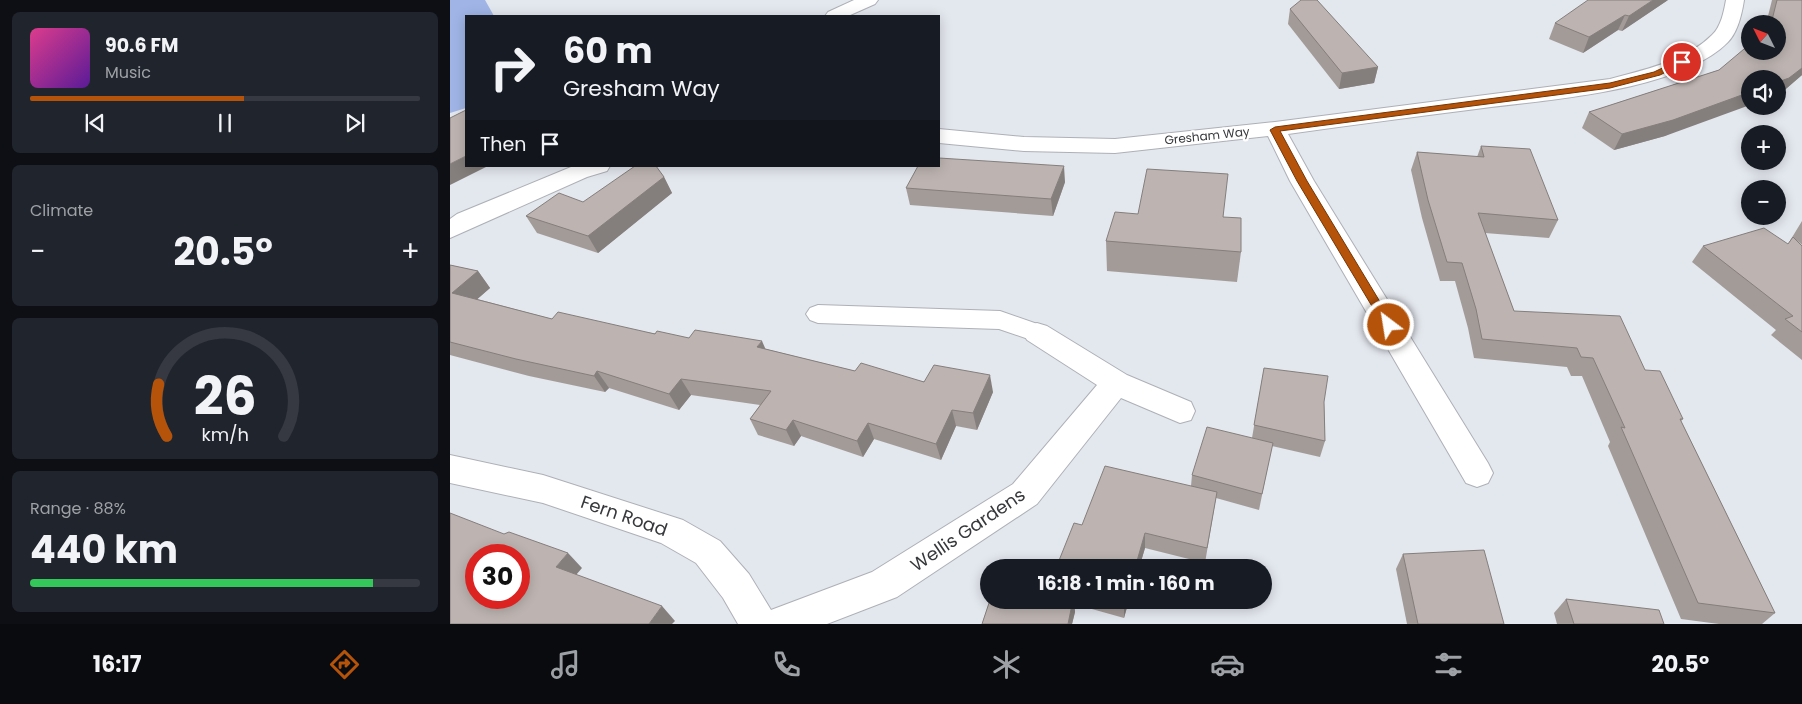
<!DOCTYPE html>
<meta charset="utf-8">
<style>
:root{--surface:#171b24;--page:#20242c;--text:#f1f3f6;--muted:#9ea1a6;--line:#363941;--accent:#b45309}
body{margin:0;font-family:Poppins,sans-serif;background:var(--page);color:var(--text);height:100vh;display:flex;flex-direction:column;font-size:19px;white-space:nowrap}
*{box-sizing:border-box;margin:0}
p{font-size:16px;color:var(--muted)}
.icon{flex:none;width:28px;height:28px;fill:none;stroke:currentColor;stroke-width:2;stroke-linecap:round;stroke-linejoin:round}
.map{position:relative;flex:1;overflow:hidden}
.sheet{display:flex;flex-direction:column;gap:12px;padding:12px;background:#0d0f14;width:450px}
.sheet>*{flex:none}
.top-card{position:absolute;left:15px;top:15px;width:475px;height:152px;border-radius:0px;box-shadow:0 2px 12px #0003;background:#171b24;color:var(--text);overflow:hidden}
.needle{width:32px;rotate:312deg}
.buttons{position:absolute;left:1291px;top:15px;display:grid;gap:10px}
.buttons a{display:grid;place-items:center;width:45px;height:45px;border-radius:50%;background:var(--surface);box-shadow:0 2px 12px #0003;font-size:25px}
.speed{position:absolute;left:15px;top:544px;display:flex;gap:10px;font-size:25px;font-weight:700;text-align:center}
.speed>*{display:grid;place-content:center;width:65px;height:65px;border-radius:50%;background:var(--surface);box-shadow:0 2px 12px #0003;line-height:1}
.speed .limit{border:8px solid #d22;background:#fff;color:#111}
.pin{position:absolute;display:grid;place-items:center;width:42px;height:42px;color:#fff;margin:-21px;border:2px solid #fff;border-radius:50%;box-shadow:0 1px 5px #0007}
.me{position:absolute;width:55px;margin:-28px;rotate:329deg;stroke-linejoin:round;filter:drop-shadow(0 0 4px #0008)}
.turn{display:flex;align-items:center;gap:18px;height:105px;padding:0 15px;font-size:22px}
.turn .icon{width:65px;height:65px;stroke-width:2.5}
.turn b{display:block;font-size:35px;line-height:42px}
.then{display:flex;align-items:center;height:48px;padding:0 15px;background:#0003;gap:10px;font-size:19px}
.big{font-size:38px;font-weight:700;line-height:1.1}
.sheet .tile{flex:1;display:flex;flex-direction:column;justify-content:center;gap:8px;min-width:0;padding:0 18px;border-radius:8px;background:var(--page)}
.sheet .dial{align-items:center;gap:0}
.dial svg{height:130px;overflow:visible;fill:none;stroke:var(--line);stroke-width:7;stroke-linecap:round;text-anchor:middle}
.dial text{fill:var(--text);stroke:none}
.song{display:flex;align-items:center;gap:15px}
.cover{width:60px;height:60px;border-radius:8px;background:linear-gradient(135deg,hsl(330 70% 55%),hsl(270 70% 35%))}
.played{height:5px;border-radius:2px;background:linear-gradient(90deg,var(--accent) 55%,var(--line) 55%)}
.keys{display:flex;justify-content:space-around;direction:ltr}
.heat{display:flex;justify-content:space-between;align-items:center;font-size:28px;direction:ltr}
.charge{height:8px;border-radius:4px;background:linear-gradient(90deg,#34c759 88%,var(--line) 0)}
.trip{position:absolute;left:530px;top:559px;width:292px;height:50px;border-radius:25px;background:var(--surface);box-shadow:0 2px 12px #0003;font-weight:700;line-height:50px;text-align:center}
.tab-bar{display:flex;height:80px;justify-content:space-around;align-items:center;background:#090b0e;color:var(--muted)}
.tab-bar .icon{width:35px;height:35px}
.tab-bar .selected{color:var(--accent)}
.tab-bar b{font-size:22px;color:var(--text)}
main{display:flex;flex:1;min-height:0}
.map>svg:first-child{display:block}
</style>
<main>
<section class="sheet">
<div class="tile">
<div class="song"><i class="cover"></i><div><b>90.6 FM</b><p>Music</p></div></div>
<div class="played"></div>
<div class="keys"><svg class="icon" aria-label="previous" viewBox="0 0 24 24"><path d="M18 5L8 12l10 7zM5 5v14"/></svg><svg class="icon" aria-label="pause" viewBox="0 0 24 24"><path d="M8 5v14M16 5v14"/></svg><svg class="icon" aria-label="next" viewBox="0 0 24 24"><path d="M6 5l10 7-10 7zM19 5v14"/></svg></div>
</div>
<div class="tile"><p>Climate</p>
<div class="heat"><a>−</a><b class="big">20.5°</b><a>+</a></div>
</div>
<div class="tile dial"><svg viewBox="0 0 100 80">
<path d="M14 69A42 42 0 1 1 86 69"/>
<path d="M14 69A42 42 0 0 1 9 37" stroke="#b45309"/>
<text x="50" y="56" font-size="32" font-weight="700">26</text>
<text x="50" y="72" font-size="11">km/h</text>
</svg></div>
<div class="tile"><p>Range · 88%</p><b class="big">440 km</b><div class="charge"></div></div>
</section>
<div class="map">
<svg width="1352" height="624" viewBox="0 0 1352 624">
<rect width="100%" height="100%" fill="#e3e7ee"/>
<path fill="#a0b5e6" d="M 0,0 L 35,0 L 44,16 L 16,16 L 16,108 L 0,113 Z"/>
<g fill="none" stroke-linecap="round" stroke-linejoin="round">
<g stroke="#adb0b7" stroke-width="2">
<path id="service" d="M 368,305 L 550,311 L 596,327 L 599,333 L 596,339 L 587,342 L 549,329 L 368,323 L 360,320 L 356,314 L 360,308 Z"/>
</g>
<g stroke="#adb0b7" stroke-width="2">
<g id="minor">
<path d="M 404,0 L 428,0 L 425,4 L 398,16 L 375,16 L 378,12 Z"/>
<path d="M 1276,0 L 1294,0 C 1292,13 1288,32 1278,42 C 1229,92 1093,100 1026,109 C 963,117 901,125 838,134 L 864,181 L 1038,463 L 1043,473 L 1038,483 L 1027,487 L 1016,483 L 840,181 L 818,136 L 665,153 L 574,151 L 489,143 L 489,129 L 574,137 L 665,139 L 825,122 L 1160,79 C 1194,70 1236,61 1262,35 C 1271,27 1274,11 1276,0 Z"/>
<path d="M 160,166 L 157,171 L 137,177 L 0,238 L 0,219 L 7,214 L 121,167 Z"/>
<path d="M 587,323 L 597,326 L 677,375 L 741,402 L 745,411 L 741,420 L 730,423 L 671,398 L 587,504 L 447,597 L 377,624 L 288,624 L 273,598 L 246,563 L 211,543 L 93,503 L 0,483 L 0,455 L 93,475 L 233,520 L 270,541 L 299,574 L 321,610 L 422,572 L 563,484 L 647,385 L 577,340 L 573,333 L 577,326 Z"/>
</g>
</g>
<use href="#service" fill="#fff" fill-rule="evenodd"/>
<use href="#minor" fill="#fff" fill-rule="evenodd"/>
</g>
<g fill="#a39b98">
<path d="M 1218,0 L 1172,31 L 1168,30 L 1133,53 L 1099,39 L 1105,23 Z"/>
<path d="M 1322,0 L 1352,0 L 1352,75 L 1330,94 L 1328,94 L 1328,79 L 1215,136 L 1164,150 L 1132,128 L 1139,112 L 1269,70 L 1328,24 L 1316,24 Z"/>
<path d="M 840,9 L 928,67 L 924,83 L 889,89 L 838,24 Z"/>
<path d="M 1031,146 L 1108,220 L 1099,238 L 1035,233 L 1064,311 L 1195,370 L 1233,419 L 1231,421 L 1325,613 L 1312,624 L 1269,624 L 1231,619 L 1158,446 L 1160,442 L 1132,376 L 1121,376 L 1117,367 L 1024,358 L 1018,328 L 1005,281 L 990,281 L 972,218 L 961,170 L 967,152 L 1027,157 Z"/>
<path d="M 214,177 L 222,193 L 148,253 L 87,233 L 76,216 L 133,202 Z"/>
<path d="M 615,182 L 603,216 L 460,205 L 456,188 Z"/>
<path d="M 688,214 L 773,217 L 791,252 L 787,282 L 657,271 L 656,241 Z"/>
<path d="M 1352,221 L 1352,245 L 1347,240 L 1352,246 L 1352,360 L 1321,335 L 1326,330 L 1242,262 L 1253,246 L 1338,244 Z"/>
<path d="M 0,265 L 28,271 L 40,288 L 27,299 L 102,319 L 316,349 L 405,371 L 543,392 L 527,430 L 506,426 L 491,460 L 424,439 L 413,457 L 351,436 L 344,446 L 308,435 L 300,419 L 310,405 L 241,395 L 229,410 L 159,388 L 155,392 L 79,376 L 0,355 Z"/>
<path d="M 814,368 L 874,402 L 875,441 L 870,457 L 822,446 L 809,510 L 766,498 L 755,563 L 695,548 L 689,568 L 606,568 L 632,525 L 741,486 L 742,475 L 802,438 Z"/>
<path d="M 953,554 L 1054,624 L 957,624 L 946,569 Z"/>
<path d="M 1116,599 L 1214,624 L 1107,624 L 1104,613 Z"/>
<path d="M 540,600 L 679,600 L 674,618 L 624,604 L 625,612 L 622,624 L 532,624 Z"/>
</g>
<g fill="#847e7c">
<path d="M 1203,0 L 1218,0 L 1172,31 L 1179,16 Z"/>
<path d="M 1175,15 L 1168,30 L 1133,53 L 1139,37 Z"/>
<path d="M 928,67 L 924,83 L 889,89 L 892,73 Z"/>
<path d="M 1352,68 L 1352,75 L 1330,94 L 1328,94 L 1328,82 Z"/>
<path d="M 1300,92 L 1300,105 L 1215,136 L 1164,150 L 1172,134 Z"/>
<path d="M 16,156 L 16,166 L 38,166 L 0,185 L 0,164 Z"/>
<path d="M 614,166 L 615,182 L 603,216 L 601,199 Z"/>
<path d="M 214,177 L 222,193 L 148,253 L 138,236 Z"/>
<path d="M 28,271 L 40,288 L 15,310 L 2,293 Z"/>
<path d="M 312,341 L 319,357 L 307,347 Z"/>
<path d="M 147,371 L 159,388 L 155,392 L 144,376 Z"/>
<path d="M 540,375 L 543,392 L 527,430 L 523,413 Z"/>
<path d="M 231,379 L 241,395 L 229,410 L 219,394 Z"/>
<path d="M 502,410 L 506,426 L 491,460 L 486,444 Z"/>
<path d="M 343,420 L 351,436 L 344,446 L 336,430 Z"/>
<path d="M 418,423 L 424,439 L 413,457 L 407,441 Z"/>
<path d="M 695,533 L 695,548 L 689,568 L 685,568 Z"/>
<path d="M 118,553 L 132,568 L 120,582 L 106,567 Z"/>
<path d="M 623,600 L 624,600 L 625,612 L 622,624 L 618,624 Z"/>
<path d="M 675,600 L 679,600 L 674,618 L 674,604 Z"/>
<path d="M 212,606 L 225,621 L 222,624 L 199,624 Z"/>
</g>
<g fill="#bdb4b1" stroke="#847e7c" fill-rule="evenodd">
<path d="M 851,0 L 867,0 L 928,67 L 892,73 L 840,9 Z"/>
<path d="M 1138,0 L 1203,0 L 1179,16 L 1175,15 L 1139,37 L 1105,23 Z"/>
<path d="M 1327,0 L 1352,0 L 1352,68 L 1339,78 L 1328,82 L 1328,79 L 1300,79 L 1300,92 L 1223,120 L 1172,134 L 1139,112 L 1269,70 L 1300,44 L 1300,51 L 1328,51 L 1328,24 L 1321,24 Z"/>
<path d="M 16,110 L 16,156 L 0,164 L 0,118 Z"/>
<path d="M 1031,146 L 1080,149 L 1108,220 L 1028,213 L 1064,311 L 1170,316 L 1195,370 L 1210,371 L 1233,419 L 1230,419 L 1325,613 L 1248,603 L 1171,427 L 1175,428 L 1143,358 L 1131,357 L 1127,348 L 1032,339 L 1026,309 L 1012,263 L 997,262 L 978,200 L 967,152 L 1034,157 Z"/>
<path d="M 489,158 L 614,166 L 601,199 L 456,188 L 468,166 L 489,166 Z"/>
<path d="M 185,166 L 206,166 L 214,177 L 138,236 L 76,216 L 109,193 L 133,202 Z"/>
<path d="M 697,169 L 778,174 L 773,217 L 791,218 L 791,252 L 656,241 L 665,212 L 688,214 Z"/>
<path d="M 1314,228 L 1338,244 L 1343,237 L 1352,246 L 1352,332 L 1335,319 L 1343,316 L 1253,246 Z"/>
<path d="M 0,265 L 28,271 L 2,293 L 102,319 L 108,312 L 205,334 L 207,331 L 239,338 L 245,330 L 312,341 L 307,347 L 405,371 L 411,363 L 474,382 L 484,365 L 540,375 L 523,413 L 502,410 L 486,444 L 418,423 L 407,441 L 343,420 L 336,430 L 300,419 L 321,391 L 231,379 L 219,394 L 147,371 L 144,376 L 66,359 L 0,342 Z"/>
<path d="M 814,368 L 878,376 L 874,402 L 875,441 L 804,425 Z"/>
<path d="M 757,427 L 823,443 L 812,494 L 742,475 Z"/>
<path d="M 655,466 L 767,492 L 757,548 L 695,533 L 685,568 L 606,568 L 624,523 L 632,525 Z"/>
<path d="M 0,513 L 54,534 L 59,532 L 118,553 L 106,567 L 212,606 L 199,624 L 0,624 ZM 26,555 L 69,555 L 69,598 L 26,598 Z"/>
<path d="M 1034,550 L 1054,624 L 968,624 L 953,554 Z"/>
<path d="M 1116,599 L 1209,610 L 1214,624 L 1124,624 Z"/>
<path d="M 540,600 L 623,600 L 618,624 L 532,624 Z"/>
<path d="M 659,600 L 675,600 L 674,604 Z"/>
</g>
<path fill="#b45309" stroke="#753606" d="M 1229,60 L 1236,62 L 1210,75 L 1160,88 L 830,131 L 857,181 L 944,325 L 939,329 L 935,328 L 847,181 L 820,130 L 825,127 L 1160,83 L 1204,72 Z"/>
<g text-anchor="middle" stroke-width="4.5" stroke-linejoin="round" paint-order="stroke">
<g font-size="12" fill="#37383b" stroke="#fff">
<text transform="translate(757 136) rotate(-6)" y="4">Gresham Way</text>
</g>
<g font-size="18" fill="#37383b" stroke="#fff">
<text transform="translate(174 516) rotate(19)" y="6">Fern Road</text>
<text transform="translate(518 530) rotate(-34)" y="6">Wellis Gardens</text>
</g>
</g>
</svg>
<div class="buttons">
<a><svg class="needle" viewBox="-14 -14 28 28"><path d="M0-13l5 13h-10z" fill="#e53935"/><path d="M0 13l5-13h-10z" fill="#9ea1a6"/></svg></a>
<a><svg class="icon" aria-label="sound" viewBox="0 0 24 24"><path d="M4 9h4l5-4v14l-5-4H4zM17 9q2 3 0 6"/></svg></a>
<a>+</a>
<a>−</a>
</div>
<div class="speed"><div class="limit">30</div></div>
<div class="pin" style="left:1232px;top:62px;background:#d93025"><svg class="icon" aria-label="arrive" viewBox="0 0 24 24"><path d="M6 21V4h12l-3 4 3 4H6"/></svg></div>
<svg class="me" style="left:939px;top:325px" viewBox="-20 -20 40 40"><circle r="17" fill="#b45309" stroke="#fff" stroke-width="3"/><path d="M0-11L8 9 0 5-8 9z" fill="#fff"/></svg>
<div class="trip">16:18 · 1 min · 160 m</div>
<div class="top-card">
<div class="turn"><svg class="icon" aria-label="right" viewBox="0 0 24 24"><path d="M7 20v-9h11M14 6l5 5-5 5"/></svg><div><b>60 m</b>Gresham Way</div></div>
<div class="then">Then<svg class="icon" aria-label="arrive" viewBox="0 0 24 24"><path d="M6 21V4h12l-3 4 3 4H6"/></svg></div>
</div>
</div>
</main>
<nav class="tab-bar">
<b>16:17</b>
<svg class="icon selected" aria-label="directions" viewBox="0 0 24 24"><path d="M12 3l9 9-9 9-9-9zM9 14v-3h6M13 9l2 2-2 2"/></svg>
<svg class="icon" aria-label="music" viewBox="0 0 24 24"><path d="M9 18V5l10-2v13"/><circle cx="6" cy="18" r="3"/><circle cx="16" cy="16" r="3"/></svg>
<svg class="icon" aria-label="phone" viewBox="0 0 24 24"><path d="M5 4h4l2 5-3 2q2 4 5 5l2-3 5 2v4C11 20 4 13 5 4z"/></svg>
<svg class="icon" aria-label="climate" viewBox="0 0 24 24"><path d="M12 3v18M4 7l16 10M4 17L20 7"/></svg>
<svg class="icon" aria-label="car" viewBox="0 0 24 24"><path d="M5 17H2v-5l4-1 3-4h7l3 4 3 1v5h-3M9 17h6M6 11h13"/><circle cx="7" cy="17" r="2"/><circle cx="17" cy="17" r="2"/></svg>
<svg class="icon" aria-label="filters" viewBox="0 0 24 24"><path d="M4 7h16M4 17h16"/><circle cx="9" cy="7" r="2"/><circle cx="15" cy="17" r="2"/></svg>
<b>20.5°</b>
</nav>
